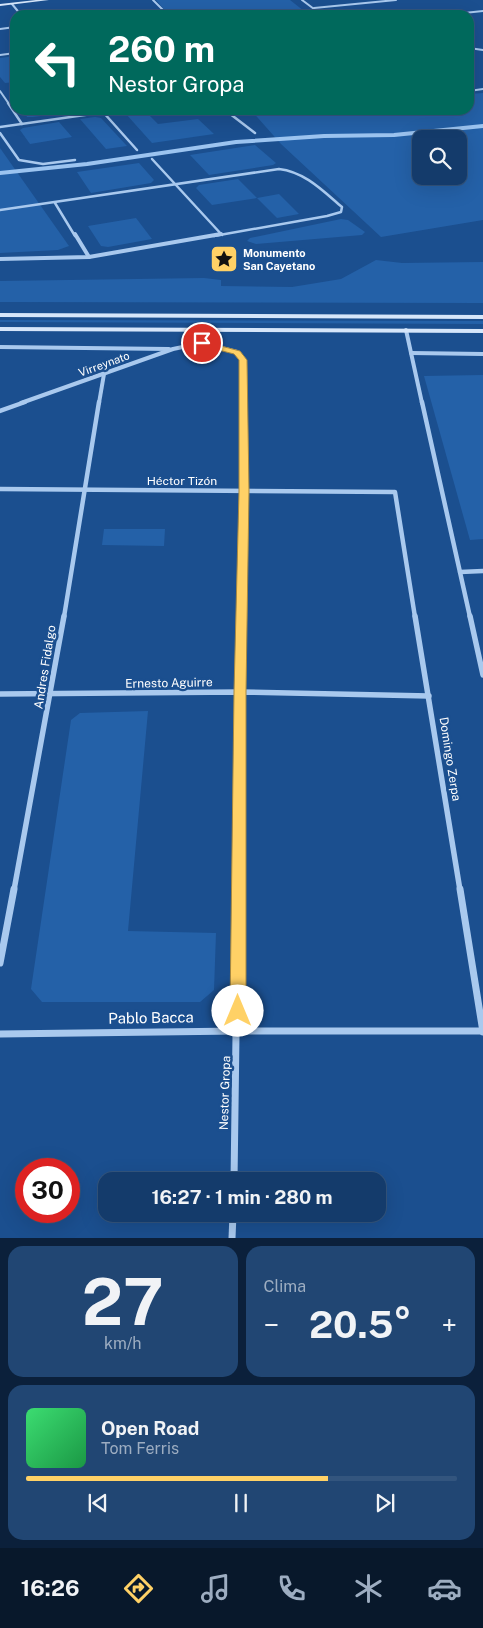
<!DOCTYPE html>
<html lang="es">
<meta charset="utf-8">
<style>
:root{--surface:#143b6b;--page:#214673;--text:#f1f3f6;--muted:#9dadc1;--line:#33557e;--accent:#ffd166}
body{margin:0;font-family:"Public Sans",sans-serif;background:var(--page);color:var(--text);height:100vh;display:flex;flex-direction:column;font-size:19px;white-space:nowrap}
*{box-sizing:border-box;margin:0}
p{font-size:16px;color:var(--muted)}
.icon{flex:none;width:28px;height:28px;fill:none;stroke:currentColor;stroke-width:2;stroke-linecap:round;stroke-linejoin:round}
.map{position:relative;height:1238px;overflow:hidden}
.details{display:flex;flex-direction:column;gap:8px;padding:8px;background:#0b203b;flex:1}
.details>*{flex:none}
.banner{position:absolute;left:10px;top:10px;width:464px;height:105px;border-radius:15px;box-shadow:0 5px 20px #0002,0 0 0 1px var(--line);background:#00695c;color:#fff;overflow:hidden}
.fabs{position:absolute;left:412px;top:130px;display:grid;gap:10px}
.fabs a{display:grid;place-items:center;width:55px;height:55px;border-radius:10px;background:var(--surface);box-shadow:0 5px 20px #0002,0 0 0 1px var(--line);font-size:25px}
.speed{position:absolute;left:15px;top:1158px;display:flex;gap:10px;font-size:25px;font-weight:700;text-align:center}
.speed>*{display:grid;place-content:center;width:65px;height:65px;border-radius:50%;background:var(--surface);box-shadow:0 5px 20px #0002,0 0 0 1px var(--line);line-height:1}
.speed .limit{border:8px solid #d22;background:#fff;color:#111}
.pin{position:absolute;display:grid;place-items:center;width:42px;height:42px;color:#fff;margin:-21px;border:2px solid #fff;border-radius:50%;box-shadow:0 1px 5px #0007}
.me{position:absolute;width:55px;margin:-28px;rotate:0deg;stroke-linejoin:round;filter:drop-shadow(0 0 4px #0008)}
.turn{display:flex;align-items:center;gap:18px;height:105px;padding:0 15px;font-size:22px}
.turn .icon{width:65px;height:65px;stroke-width:2.5}
.turn b{display:block;font-size:35px;line-height:42px}
.big{font-size:38px;font-weight:700;line-height:1.1}
.details .tile{flex:1;display:flex;flex-direction:column;justify-content:center;gap:8px;min-width:0;padding:0 18px;border-radius:15px;background:var(--page)}
.details .dial{align-items:center;gap:0}
.dial b{font-size:65px;line-height:1}
.song{display:flex;align-items:center;gap:15px}
.cover{width:60px;height:60px;border-radius:8px;background:linear-gradient(135deg,hsl(140 70% 55%),hsl(140 70% 35%))}
.played{height:5px;border-radius:2px;background:linear-gradient(90deg,var(--accent) 70%,var(--line) 70%)}
.keys{display:flex;justify-content:space-around;direction:ltr}
.heat{display:flex;justify-content:space-between;align-items:center;font-size:28px;direction:ltr}
.details .tiles{flex:1;display:grid;gap:8px;grid-template-columns:1fr 1fr}
.tile:last-child{grid-column:span 2}
.trip{position:absolute;left:98px;top:1172px;width:288px;height:50px;border-radius:15px;background:var(--surface);box-shadow:0 5px 20px #0002,0 0 0 1px var(--line);font-weight:700;line-height:50px;text-align:center}
.dock{display:flex;height:80px;justify-content:space-around;align-items:center;background:#08182b;color:var(--muted)}
.dock .icon{width:35px;height:35px}
.dock .active{color:var(--accent)}
.dock b{font-size:22px;color:var(--text)}
.map>svg:first-child{display:block}
</style>
<div class="map">
<svg width="483" height="1238" viewBox="0 0 483 1238">
<rect width="100%" height="100%" fill="#1b4f8f"/>
<g fill="#2461a8" fill-rule="evenodd">
<path d="M 156,0 L 290,0 L 309,15 L 169,15 Z"/>
<path d="M 15,56 L 15,82 L 5,83 L 0,77 L 0,58 Z"/>
<path d="M 483,93 L 483,220 L 381,237 L 281,144 L 251,110 L 469,110 L 469,94 ZM 421,139 L 459,139 L 459,176 L 421,176 Z"/>
<path d="M 23,110 L 88,110 L 33,117 L 27,117 Z"/>
<path d="M 144,110 L 158,124 L 198,119 L 214,134 L 152,143 L 126,114 Z"/>
<path d="M 95,117 L 101,118 L 127,146 L 106,149 L 80,119 Z"/>
<path d="M 59,122 L 72,137 L 30,144 L 20,130 L 23,128 Z"/>
<path d="M 255,145 L 276,163 L 273,165 L 209,175 L 190,155 Z"/>
<path d="M 0,148 L 69,246 L 58,250 L 0,253 Z"/>
<path d="M 139,163 L 154,180 L 151,183 L 91,193 L 77,172 Z"/>
<path d="M 238,179 L 257,198 L 279,194 L 299,214 L 277,218 L 257,198 L 212,205 L 196,188 L 199,185 Z"/>
<path d="M 136,218 L 152,239 L 108,247 L 101,246 L 88,226 Z"/>
<path d="M 341,219 L 348,220 L 365,232 L 362,235 L 256,244 L 247,241 L 250,238 Z"/>
<path d="M 376,260 L 402,263 L 483,262 L 483,303 L 0,302 L 0,281 L 204,278 L 221,280 L 221,286 L 292,287 L 341,279 Z"/>
<path d="M 0,320 L 483,321 L 483,324 L 0,322 Z"/>
<path d="M 483,375 L 483,539 L 470,540 L 424,376 Z"/>
<path d="M 104,529 L 165,529 L 164,546 L 102,545 Z"/>
<path d="M 148,711 L 128,931 L 216,933 L 214,990 L 200,1002 L 42,1002 L 31,989 L 71,720 L 80,713 Z"/>
</g>
<g fill="none" stroke-linecap="round" stroke-linejoin="round">
<path stroke="#9cc4f0" stroke-width="4" d="M 0,173 L 87,164 L 236,142 L 324,136 L 394,135 L 483,126"/>
<g stroke="#a9c9ee" stroke-width="2">
<path d="M 153,0 L 168,15"/>
<path d="M 302,0 L 322,15"/>
<path d="M 12,4 L 21,15"/>
<path d="M 314,8 L 396,0"/>
<path d="M 131,15 L 165,11"/>
<path d="M 445,15 L 483,11"/>
<path d="M 0,29 L 15,27"/>
<path d="M 469,48 L 483,50"/>
<path d="M 0,55 L 15,53"/>
<path d="M 0,91 L 9,104"/>
<path d="M 469,91 L 483,89"/>
</g>
<g stroke="#a9c9ee" stroke-width="2.5">
<path d="M 8,103 L 22,124"/>
<path d="M 225,110 L 255,133"/>
<path d="M 103,112 L 137,150"/>
<path d="M 0,127 L 120,110"/>
<path d="M 0,133 L 19,160 L 43,164 L 75,160"/>
<path d="M 152,159 L 222,235"/>
<path d="M 55,203 L 75,236"/>
<path d="M 0,210 L 279,169 C 305,172 323,191 342,207 L 341,212 L 327,216 L 214,236"/>
</g>
<g stroke="#a9c9ee" stroke-width="4">
<path d="M 75,234 L 89,257"/>
<path d="M 0,259 L 89,257 L 221,234"/>
<path d="M 406,330 L 422,403"/>
<path d="M 202,343 L 237,352 L 243,360 L 243,403"/>
<path d="M 0,347 L 169,349"/>
<path d="M 411,353 L 483,354"/>
<path d="M 21,403 L 173,349 L 202,343 L 207,330"/>
<path d="M 99,403 L 104,374"/>
</g>
<g stroke="#a9c9ee" stroke-width="4.5">
<path d="M 422,402 L 470,617"/>
<path d="M 0,411 L 25,402"/>
<path d="M 0,489 L 395,492 L 415,617"/>
<path d="M 460,572 L 483,571"/>
<path d="M 64,617 L 99,402"/>
<path d="M 241,617 L 243,402"/>
</g>
<g stroke="#a9c9ee" stroke-width="5.5">
<path d="M 415,616 L 460,890"/>
<path d="M 470,616 L 483,675"/>
<path d="M 0,694 L 240,692 L 429,696"/>
<path d="M 14,890 L 64,616"/>
<path d="M 238,890 L 241,616"/>
</g>
<g stroke="#a9c9ee" stroke-width="7">
<path d="M 460,889 L 483,1032"/>
<path d="M 0,963 L 14,889"/>
<path d="M 0,1034 L 238,1031 L 483,1031"/>
<path d="M 234,1181 L 238,889"/>
<path d="M 232,1238 L 233,1214"/>
</g>
<g fill="#d6e6fa" fill-rule="evenodd">
<path d="M 36,0 L 49,0 L 0,6 L 0,4 Z"/>
<path d="M 0,313 L 483,315 L 483,319 L 0,317 Z"/>
<path d="M 0,327 L 483,329 L 483,333 L 0,331 Z"/>
</g>
</g>
<path fill="#ffd166" stroke="#a68842" d="M 202,341 L 240,351 L 247,360 L 249,491 L 246,692 L 246,1011 L 244,1016 L 238,1019 L 233,1016 L 230,1011 L 234,692 L 239,491 L 239,360 L 234,354 L 199,345 L 198,343 Z"/>
<defs>
<g id="sight-square" transform="scale(1.4375)"><rect x="-9" y="-9" width="18" height="18" rx="4" fill="#ffd166" stroke="#1b4f8f"/><path d="M0-6L1.8-2.2L6-1.7L2.9 1.2L3.7 5.4L0 3.3L-3.7 5.4L-2.9 1.2L-6-1.7L-1.8-2.2Z" fill="#111"/></g>
</defs>
<g fill-rule="evenodd">
<use href="#sight-square" x="224" y="259"/>
</g>
<g text-anchor="middle" stroke-width="5" stroke-linejoin="round" paint-order="stroke">
<g font-size="11" font-weight="bold" fill="#fff" stroke="#1b4f8f" text-anchor="start">
<text x="243" y="257">Monumento<tspan x="243" dy="13">San Cayetano</tspan></text>
</g>
<g font-size="11" fill="#fff" stroke="#1b4f8f">
<text transform="translate(104 364) rotate(-20)" y="4">Virreynato</text>
</g>
<g font-size="12" fill="#fff" stroke="#1b4f8f">
<text x="182" y="485">Héctor Tizón</text>
<text transform="translate(45 667) rotate(-81)" y="4">Andres Fidalgo</text>
<text transform="translate(169 683) rotate(-1)" y="4">Ernesto Aguirre</text>
<text transform="translate(450 759) rotate(81)" y="4">Domingo Zerpa</text>
<text transform="translate(225 1093) rotate(-88)" y="4">Nestor Gropa</text>
</g>
<g font-size="15" fill="#fff" stroke="#1b4f8f">
<text transform="translate(151 1018) rotate(-1)" y="5">Pablo Bacca</text>
</g>
</g>
</svg>
<div class="fabs">
<a><svg class="icon" aria-label="search" viewBox="0 0 24 24"><circle cx="10" cy="10" r="6"/><path d="M15 15l6 6"/></svg></a>
</div>
<div class="speed"><div class="limit">30</div></div>
<div class="pin" style="left:202px;top:343px;background:#d93025"><svg class="icon" aria-label="arrive" viewBox="0 0 24 24"><path d="M6 21V4h12l-3 4 3 4H6"/></svg></div>
<svg class="me" style="left:238px;top:1011px" viewBox="-20 -20 40 40"><circle r="19" fill="#fff"/><path d="M0-13L10 11 0 6-10 11z" fill="#ffd166"/></svg>
<div class="trip">16:27 · 1 min · 280 m</div>
<div class="banner">
<div class="turn"><svg class="icon" aria-label="left" viewBox="0 0 24 24"><path d="M17 20v-9H6M10 6l-5 5 5 5"/></svg><div><b>260 m</b>Nestor Gropa</div></div>
</div>
</div>
<section class="details">
<div class="tiles">
<div class="tile dial"><b>27</b><p>km/h</p></div>
<div class="tile"><p>Clima</p>
<div class="heat"><a>−</a><b class="big">20.5°</b><a>+</a></div>
</div>
<div class="tile">
<div class="song"><i class="cover"></i><div><b>Open Road</b><p>Tom Ferris</p></div></div>
<div class="played"></div>
<div class="keys"><svg class="icon" aria-label="previous" viewBox="0 0 24 24"><path d="M18 5L8 12l10 7zM5 5v14"/></svg><svg class="icon" aria-label="pause" viewBox="0 0 24 24"><path d="M8 5v14M16 5v14"/></svg><svg class="icon" aria-label="next" viewBox="0 0 24 24"><path d="M6 5l10 7-10 7zM19 5v14"/></svg></div>
</div>
</div>
</section>
<nav class="dock">
<b>16:26</b>
<svg class="icon active" aria-label="directions" viewBox="0 0 24 24"><path d="M12 3l9 9-9 9-9-9zM9 14v-3h6M13 9l2 2-2 2"/></svg>
<svg class="icon" aria-label="music" viewBox="0 0 24 24"><path d="M9 18V5l10-2v13"/><circle cx="6" cy="18" r="3"/><circle cx="16" cy="16" r="3"/></svg>
<svg class="icon" aria-label="phone" viewBox="0 0 24 24"><path d="M5 4h4l2 5-3 2q2 4 5 5l2-3 5 2v4C11 20 4 13 5 4z"/></svg>
<svg class="icon" aria-label="climate" viewBox="0 0 24 24"><path d="M12 3v18M4 7l16 10M4 17L20 7"/></svg>
<svg class="icon" aria-label="car" viewBox="0 0 24 24"><path d="M5 17H2v-5l4-1 3-4h7l3 4 3 1v5h-3M9 17h6M6 11h13"/><circle cx="7" cy="17" r="2"/><circle cx="17" cy="17" r="2"/></svg>
</nav>
